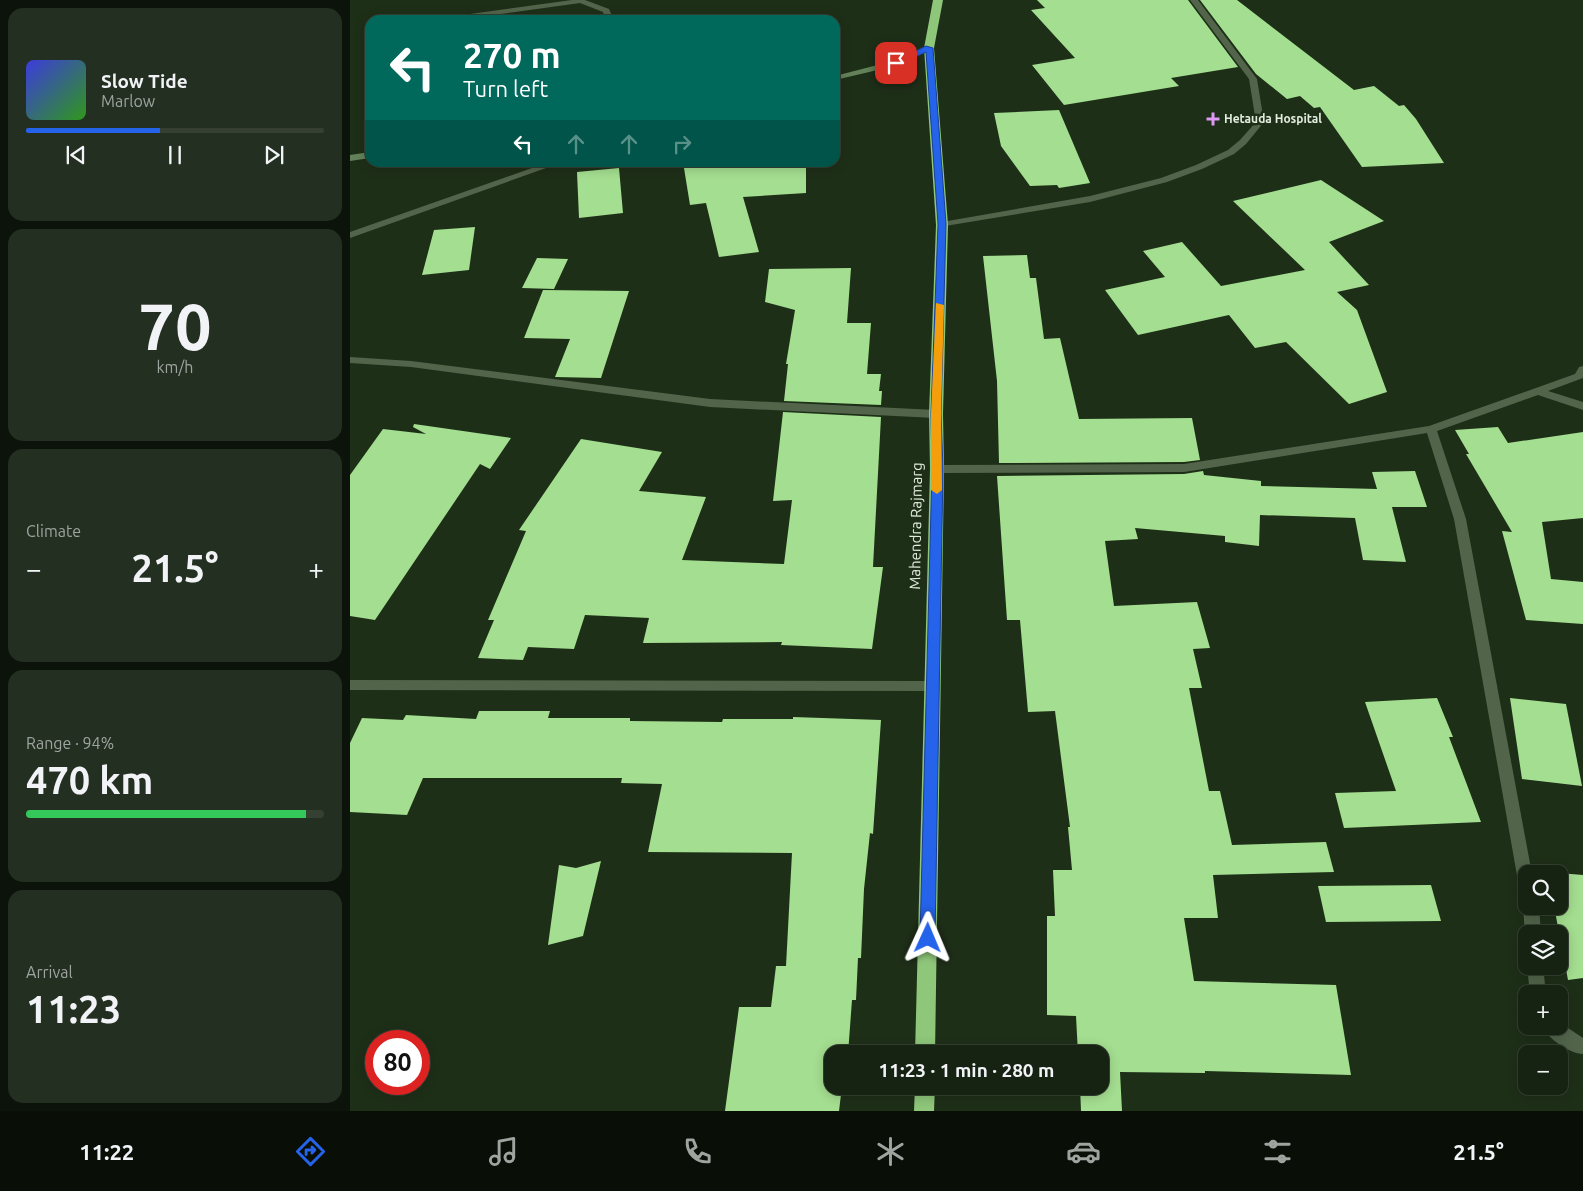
<!DOCTYPE html>
<meta charset="utf-8">
<style>
:root{--surface:#162312;--page:#232f20;--text:#f1f3f6;--muted:#9ea49f;--line:#354032;--accent:#2563eb}
body{margin:0;font-family:Ubuntu,sans-serif;background:var(--page);color:var(--text);height:100vh;display:flex;flex-direction:column;font-size:19px;white-space:nowrap}
*{box-sizing:border-box;margin:0}
p{font-size:16px;color:var(--muted)}
.icon{flex:none;width:28px;height:28px;fill:none;stroke:currentColor;stroke-width:2;stroke-linecap:round;stroke-linejoin:round}
.map{position:relative;flex:1;overflow:hidden}
.sheet{display:flex;flex-direction:column;gap:8px;padding:8px;background:#0c130a;width:350px}
.sheet>*{flex:none}
.banner{position:absolute;left:15px;top:15px;width:475px;height:152px;border-radius:15px;box-shadow:0 2px 12px #0003,0 0 0 1px var(--line);background:#00695c;color:#fff;overflow:hidden}
.tools{position:absolute;left:1168px;top:865px;display:grid;gap:10px}
.tools a{display:grid;place-items:center;width:50px;height:50px;border-radius:10px;background:var(--surface);box-shadow:0 2px 12px #0003,0 0 0 1px var(--line);font-size:25px}
.speed{position:absolute;left:15px;top:1030px;display:flex;gap:10px;font-size:25px;font-weight:700;text-align:center}
.speed>*{display:grid;place-content:center;width:65px;height:65px;border-radius:50%;background:var(--surface);box-shadow:0 2px 12px #0003,0 0 0 1px var(--line);line-height:1}
.speed .limit{border:8px solid #d22;background:#fff;color:#111}
.pin{position:absolute;display:grid;place-items:center;width:42px;height:42px;color:#fff;margin:-21px;border-radius:10px;box-shadow:0 2px 8px #0006}
.me{position:absolute;width:55px;margin:-28px;rotate:1deg;stroke-linejoin:round;filter:drop-shadow(0 0 4px #0008)}
.turn{display:flex;align-items:center;gap:18px;height:105px;padding:0 15px;font-size:22px}
.turn .icon{width:65px;height:65px;stroke-width:2.5}
.turn b{display:block;font-size:35px;line-height:42px}
.lanes{display:flex;align-items:center;height:48px;padding:0 15px;background:#0003;justify-content:center;gap:25px;direction:ltr}
.lanes .off{opacity:.35}
.big{font-size:38px;font-weight:700;line-height:1.1}
.sheet .widget{flex:1;display:flex;flex-direction:column;justify-content:center;gap:8px;min-width:0;padding:0 18px;border-radius:15px;background:var(--page)}
.sheet .dial{align-items:center;gap:0}
.dial b{font-size:65px;line-height:1}
.song{display:flex;align-items:center;gap:15px}
.cover{width:60px;height:60px;border-radius:8px;background:linear-gradient(135deg,hsl(240 70% 55%),hsl(110 70% 35%))}
.played{height:5px;border-radius:2px;background:linear-gradient(90deg,var(--accent) 45%,var(--line) 45%)}
.keys{display:flex;justify-content:space-around;direction:ltr}
.heat{display:flex;justify-content:space-between;align-items:center;font-size:28px;direction:ltr}
.charge{height:8px;border-radius:4px;background:linear-gradient(90deg,#34c759 94%,var(--line) 0)}
.trip{position:absolute;left:474px;top:1045px;width:285px;height:50px;border-radius:15px;background:var(--surface);box-shadow:0 2px 12px #0003,0 0 0 1px var(--line);font-weight:700;line-height:50px;text-align:center}
.tab-bar{display:flex;height:80px;justify-content:space-around;align-items:center;background:#090e07;color:var(--muted)}
.tab-bar .icon{width:35px;height:35px}
.tab-bar .on{color:var(--accent)}
.tab-bar b{font-size:22px;color:var(--text)}
main{display:flex;flex:1;min-height:0}
.map>svg:first-child{display:block}
</style>
<main>
<section class="sheet">
<div class="widget">
<div class="song"><i class="cover"></i><div><b>Slow Tide</b><p>Marlow</p></div></div>
<div class="played"></div>
<div class="keys"><svg class="icon" aria-label="previous" viewBox="0 0 24 24"><path d="M18 5L8 12l10 7zM5 5v14"/></svg><svg class="icon" aria-label="pause" viewBox="0 0 24 24"><path d="M8 5v14M16 5v14"/></svg><svg class="icon" aria-label="next" viewBox="0 0 24 24"><path d="M6 5l10 7-10 7zM19 5v14"/></svg></div>
</div>
<div class="widget dial"><b>70</b><p>km/h</p></div>
<div class="widget"><p>Climate</p>
<div class="heat"><a>−</a><b class="big">21.5°</b><a>+</a></div>
</div>
<div class="widget"><p>Range · 94%</p><b class="big">470 km</b><div class="charge"></div></div>
<div class="widget"><p>Arrival</p><b class="big">11:23</b></div>
</section>
<div class="map">
<svg width="1233" height="1111" viewBox="0 0 1233 1111">
<rect width="100%" height="100%" fill="#1e2f18"/>
<g fill="#a4de90">
<path d="M 687,0 L 838,0 L 888,67 L 821,78 L 829,86 L 714,105 L 682,65 L 725,58 L 681,10 L 695,8 Z"/>
<path d="M 850,0 L 887,0 L 1004,90 L 1024,86 L 1049,106 L 1054,105 L 1066,119 L 1094,163 L 1012,167 L 970,107 L 964,108 L 950,96 L 937,99 L 906,74 Z"/>
<path d="M 709,110 L 740,183 L 709,188 L 707,185 L 680,186 L 651,146 L 644,113 Z"/>
<path d="M 333,162 L 456,162 L 456,193 L 393,197 L 409,252 L 369,257 L 356,203 L 340,205 Z"/>
<path d="M 269,168 L 273,213 L 229,218 L 227,172 Z"/>
<path d="M 971,180 L 1034,221 L 979,242 L 1019,285 L 987,292 L 1007,310 L 1037,392 L 999,404 L 936,342 L 905,348 L 879,315 L 788,335 L 755,290 L 815,277 L 793,251 L 832,242 L 871,286 L 955,270 L 883,201 Z"/>
<path d="M 125,227 L 119,270 L 72,275 L 84,230 Z"/>
<path d="M 677,255 L 680,278 L 686,278 L 694,339 L 710,338 L 729,419 L 842,418 L 850,460 L 834,462 L 649,463 L 647,381 L 633,256 Z"/>
<path d="M 187,258 L 218,259 L 204,289 L 172,288 Z"/>
<path d="M 501,268 L 497,323 L 521,323 L 517,374 L 531,374 L 529,391 L 532,391 L 531,405 L 434,401 L 438,364 L 436,364 L 445,310 L 415,302 L 419,269 Z"/>
<path d="M 193,290 L 279,291 L 251,378 L 205,377 L 220,339 L 174,338 Z"/>
<path d="M 433,412 L 531,417 L 523,567 L 533,567 L 522,649 L 431,645 L 432,642 L 293,643 L 299,618 L 235,615 L 224,649 L 178,647 L 173,660 L 128,658 L 144,620 L 138,620 L 176,531 L 169,530 L 231,439 L 312,452 L 289,491 L 356,497 L 332,560 L 434,564 L 442,500 L 423,501 Z"/>
<path d="M 64,424 L 161,438 L 140,469 L 130,464 L 25,620 L 0,616 L 0,475 L 33,429 L 76,434 L 63,427 Z"/>
<path d="M 1148,427 L 1158,443 L 1233,432 L 1233,518 L 1192,522 L 1201,579 L 1233,582 L 1233,624 L 1176,620 L 1152,531 L 1162,532 L 1116,454 L 1119,454 L 1105,430 Z"/>
<path d="M 853,471 L 854,475 L 911,481 L 911,486 L 1027,489 L 1022,472 L 1065,471 L 1077,507 L 1042,507 L 1056,562 L 1013,560 L 1005,518 L 910,515 L 909,546 L 875,542 L 875,536 L 785,528 L 788,539 L 755,541 L 764,606 L 847,602 L 860,648 L 843,649 L 852,688 L 839,688 L 859,791 L 870,791 L 882,845 L 976,842 L 984,872 L 863,875 L 868,918 L 834,918 L 844,981 L 986,985 L 1001,1075 L 855,1071 L 855,1073 L 770,1072 L 772,1111 L 731,1111 L 730,1086 L 750,1086 L 750,1054 L 728,1054 L 726,1016 L 697,1015 L 697,916 L 705,916 L 703,870 L 722,870 L 718,827 L 720,827 L 705,711 L 678,712 L 670,620 L 657,620 L 647,476 L 834,474 Z"/>
<path d="M 1087,698 L 1103,737 L 1099,737 L 1131,822 L 994,828 L 985,793 L 1046,791 L 1015,702 Z"/>
<path d="M 1160,698 L 1216,704 L 1232,786 L 1172,779 Z"/>
<path d="M 129,711 L 200,711 L 198,718 L 280,718 L 280,721 L 372,722 L 373,719 L 443,719 L 443,717 L 531,720 L 523,834 L 520,833 L 514,889 L 511,958 L 508,958 L 506,1000 L 502,1000 L 498,1054 L 482,1054 L 482,1086 L 492,1086 L 489,1111 L 375,1111 L 389,1007 L 421,1007 L 426,966 L 436,966 L 442,853 L 298,852 L 312,784 L 271,783 L 272,778 L 73,778 L 57,815 L 0,812 L 0,743 L 12,718 L 53,720 L 56,715 L 126,719 Z"/>
<path d="M 251,861 L 233,936 L 198,945 L 209,865 L 226,868 Z"/>
<path d="M 1197,872 L 1233,875 L 1233,978 L 1218,980 L 1204,906 L 1209,906 L 1209,874 L 1198,874 Z"/>
<path d="M 1081,885 L 1091,921 L 976,922 L 968,886 Z"/>
</g>
<g fill="none" stroke-linecap="round" stroke-linejoin="round">
<g fill="#52654b" fill-rule="evenodd">
<path d="M 222,0 L 235,0 L 259,9 L 264,20 L 256,20 L 253,12 L 230,3 L 108,20 L 87,20 L 91,18 Z"/>
<path d="M 840,0 L 848,0 L 907,79 L 914,122 L 896,144 L 884,154 L 852,169 L 817,182 L 740,202 L 589,227 L 589,223 L 592,222 L 740,196 L 811,178 L 846,165 L 878,150 L 890,140 L 906,122 L 899,79 Z"/>
<rect x="16" y="27" width="4" height="4"/>
<path d="M 199,162 L 213,162 L 0,238 L 0,232 Z"/>
<path d="M 0,357 L 61,361 L 360,399 L 586,410 L 592,414 L 586,418 L 360,407 L 61,367 L 0,363 Z"/>
<path d="M 1233,366 L 1233,378 L 1198,391 L 1233,402 L 1233,410 L 1188,395 L 1087,431 L 1116,519 L 1182,874 L 1176,874 L 1176,888 L 1171,886 L 1168,881 L 1104,519 L 1077,433 L 834,472 L 587,473 L 581,469 L 587,465 L 834,464 L 1079,426 L 1225,374 L 1229,367 Z"/>
<path d="M 0,680 L 583,681 L 588,682 L 590,686 L 588,690 L 583,691 L 0,690 Z"/>
<path d="M 1176,901 L 1176,906 L 1189,906 L 1191,934 L 1176,934 L 1176,937 L 1175,934 L 1173,906 Z"/>
<path d="M 1177,966 L 1193,966 L 1196,994 L 1180,994 Z"/>
<path d="M 1209,1022 L 1233,1038 L 1233,1054 C 1220,1054 1197,1038 1192,1026 L 1209,1026 Z"/>
</g>
<g fill="#648259" fill-rule="evenodd">
<path d="M 576,46 L 583,48 L 549,65 L 485,80 L 485,76 L 543,61 Z"/>
<path d="M 20,152 L 20,158 L 0,161 L 0,155 Z"/>
</g>
<g fill="#8ec67a" fill-rule="evenodd">
<path d="M 583,0 L 593,0 L 584,48 L 598,225 L 593,414 L 594,469 L 585,1054 L 565,1054 L 580,469 L 579,414 L 586,225 L 574,48 Z"/>
<path d="M 565,1086 L 585,1086 L 584,1111 L 564,1111 Z"/>
</g>
</g>
<path fill="#2563eb" stroke="#184099" d="M 576,46 L 583,48 L 596,224 L 591,414 L 593,469 L 585,938 L 583,942 L 578,944 L 573,942 L 570,938 L 582,469 L 581,414 L 588,224 L 576,52 L 549,65 L 542,63 Z"/>
<path fill="#f59e0b" d="M 586,303 L 594,305 L 591,414 L 592,490 L 587,494 L 581,490 L 581,414 Z"/>
<path fill="#dd99f3" stroke="#1e2f18" stroke-width="2" d="M860.5 111.5h5v5h5v5h-5v5h-5v-5h-5v-5h5z"/>
<g text-anchor="middle" stroke-width="5" stroke-linejoin="round" paint-order="stroke">
<g font-size="12" font-weight="bold" fill="#e1ecdd" stroke="#1e2f18" text-anchor="start">
<text x="874" y="123">Hetauda Hospital</text>
</g>
<g font-size="15" fill="#e1ecdd" stroke="#1e2f18">
<text transform="translate(566 526) rotate(-89)" y="5">Mahendra Rajmarg</text>
</g>
</g>
</svg>
<div class="tools">
<a><svg class="icon" aria-label="search" viewBox="0 0 24 24"><circle cx="10" cy="10" r="6"/><path d="M15 15l6 6"/></svg></a>
<a><svg class="icon" aria-label="layers" viewBox="0 0 24 24"><path d="M12 4l9 5-9 5-9-5zM3 14l9 5 9-5"/></svg></a>
<a>+</a>
<a>−</a>
</div>
<div class="speed"><div class="limit">80</div></div>
<div class="pin" style="left:546px;top:63px;background:#d93025"><svg class="icon" aria-label="arrive" viewBox="0 0 24 24"><path d="M6 21V4h12l-3 4 3 4H6"/></svg></div>
<svg class="me" style="left:578px;top:938px" viewBox="-20 -20 40 40"><path d="M0-17L14 15 0 8-14 15z" fill="#2563eb" stroke="#fff" stroke-width="4"/></svg>
<div class="trip">11:23 · 1 min · 280 m</div>
<div class="banner">
<div class="turn"><svg class="icon" aria-label="left" viewBox="0 0 24 24"><path d="M17 20v-9H6M10 6l-5 5 5 5"/></svg><div><b>270 m</b>Turn left</div></div>
<div class="lanes"><svg class="icon" aria-label="left" viewBox="0 0 24 24"><path d="M17 20v-9H6M10 6l-5 5 5 5"/></svg><svg class="icon off" aria-label="ahead" viewBox="0 0 24 24"><path d="M12 20V5M6 11l6-6 6 6"/></svg><svg class="icon off" aria-label="ahead" viewBox="0 0 24 24"><path d="M12 20V5M6 11l6-6 6 6"/></svg><svg class="icon off" aria-label="right" viewBox="0 0 24 24"><path d="M7 20v-9h11M14 6l5 5-5 5"/></svg></div>
</div>
</div>
</main>
<nav class="tab-bar">
<b>11:22</b>
<svg class="icon on" aria-label="directions" viewBox="0 0 24 24"><path d="M12 3l9 9-9 9-9-9zM9 14v-3h6M13 9l2 2-2 2"/></svg>
<svg class="icon" aria-label="music" viewBox="0 0 24 24"><path d="M9 18V5l10-2v13"/><circle cx="6" cy="18" r="3"/><circle cx="16" cy="16" r="3"/></svg>
<svg class="icon" aria-label="phone" viewBox="0 0 24 24"><path d="M5 4h4l2 5-3 2q2 4 5 5l2-3 5 2v4C11 20 4 13 5 4z"/></svg>
<svg class="icon" aria-label="climate" viewBox="0 0 24 24"><path d="M12 3v18M4 7l16 10M4 17L20 7"/></svg>
<svg class="icon" aria-label="car" viewBox="0 0 24 24"><path d="M5 17H2v-5l4-1 3-4h7l3 4 3 1v5h-3M9 17h6M6 11h13"/><circle cx="7" cy="17" r="2"/><circle cx="17" cy="17" r="2"/></svg>
<svg class="icon" aria-label="filters" viewBox="0 0 24 24"><path d="M4 7h16M4 17h16"/><circle cx="9" cy="7" r="2"/><circle cx="15" cy="17" r="2"/></svg>
<b>21.5°</b>
</nav>
